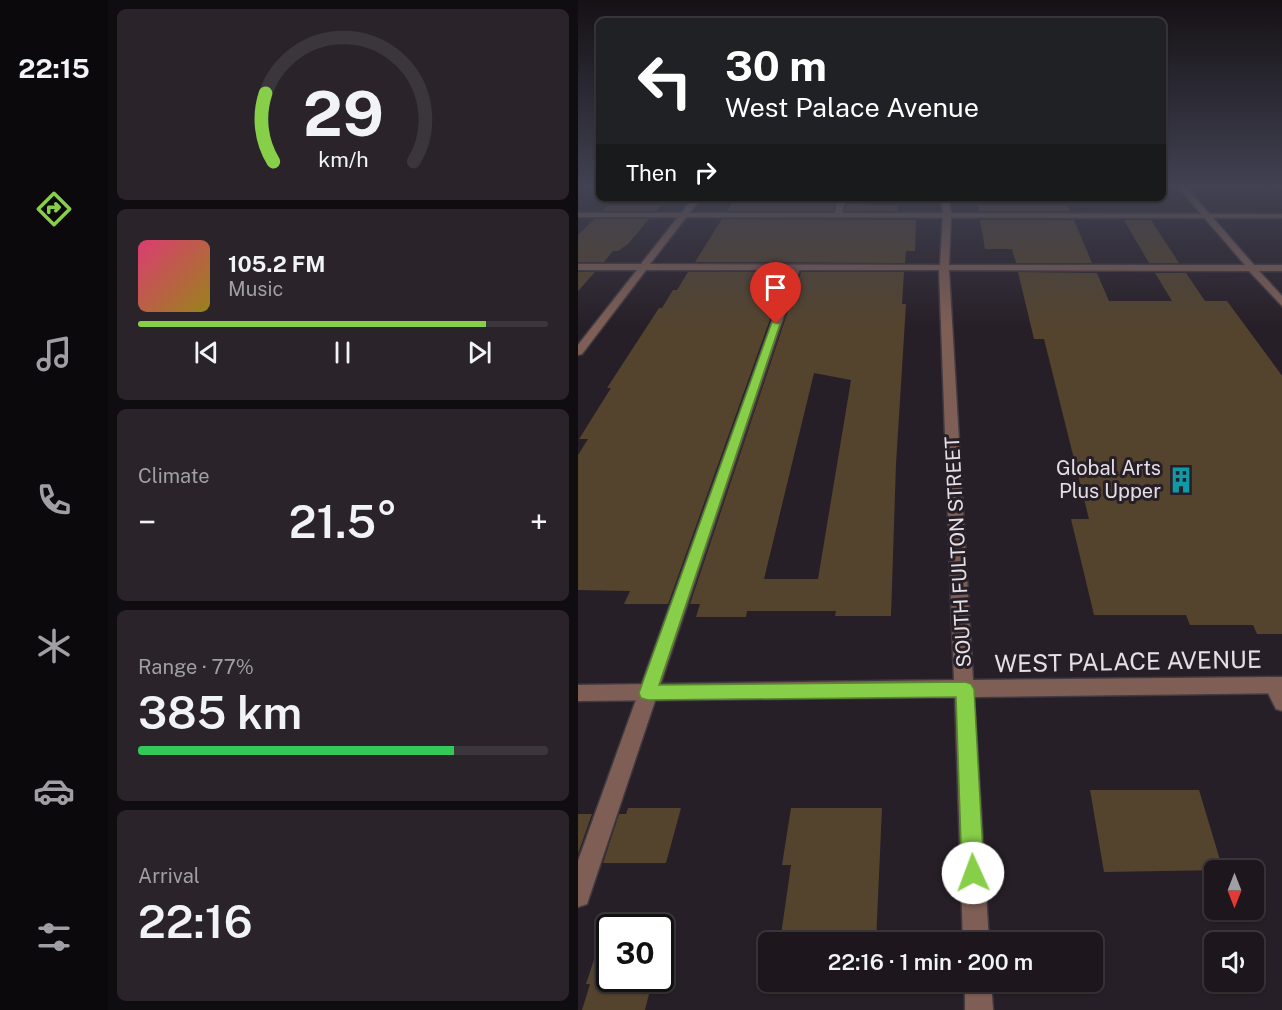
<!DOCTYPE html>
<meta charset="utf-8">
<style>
:root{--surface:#1d171d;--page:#2a242a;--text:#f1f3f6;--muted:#a09fa4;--line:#3b363b;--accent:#88cf49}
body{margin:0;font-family:"Public Sans",sans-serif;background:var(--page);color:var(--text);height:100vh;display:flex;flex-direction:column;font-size:22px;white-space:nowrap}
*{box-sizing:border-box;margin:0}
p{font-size:20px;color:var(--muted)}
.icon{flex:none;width:33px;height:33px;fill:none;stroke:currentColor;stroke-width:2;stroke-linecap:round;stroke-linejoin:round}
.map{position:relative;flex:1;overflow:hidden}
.sheet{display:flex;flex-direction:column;gap:9px;padding:9px;background:#100d10;width:470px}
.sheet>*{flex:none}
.banner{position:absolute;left:18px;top:18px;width:570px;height:183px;border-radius:9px;box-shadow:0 2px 4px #0004,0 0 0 2px var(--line);background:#202124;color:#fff;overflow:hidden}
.needle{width:39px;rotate:180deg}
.fabs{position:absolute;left:626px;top:860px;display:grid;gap:12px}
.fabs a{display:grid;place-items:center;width:60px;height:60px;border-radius:9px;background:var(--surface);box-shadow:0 2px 4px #0004,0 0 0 2px var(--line);font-size:30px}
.speed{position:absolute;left:18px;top:914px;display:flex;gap:12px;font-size:30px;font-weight:700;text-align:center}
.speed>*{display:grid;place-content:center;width:78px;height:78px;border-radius:50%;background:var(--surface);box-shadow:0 2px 4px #0004,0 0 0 2px var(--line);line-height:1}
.speed .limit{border:3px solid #111;border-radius:9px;background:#fff;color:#111}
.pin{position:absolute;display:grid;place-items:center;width:51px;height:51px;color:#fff;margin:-62px -26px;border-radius:50% 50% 50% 0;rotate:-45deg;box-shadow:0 0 6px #0007}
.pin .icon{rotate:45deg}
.me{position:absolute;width:66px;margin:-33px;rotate:358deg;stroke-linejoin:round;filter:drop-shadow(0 0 4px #0008)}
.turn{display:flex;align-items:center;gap:21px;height:126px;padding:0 30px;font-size:27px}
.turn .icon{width:78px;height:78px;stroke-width:2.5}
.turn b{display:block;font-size:42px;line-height:51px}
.then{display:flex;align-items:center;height:57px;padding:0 30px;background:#0003;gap:12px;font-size:22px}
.big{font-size:45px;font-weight:600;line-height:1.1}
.sheet .widget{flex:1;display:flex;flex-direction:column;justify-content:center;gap:9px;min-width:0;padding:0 21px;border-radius:9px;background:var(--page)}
.sheet .dial{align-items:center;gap:0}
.dial svg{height:156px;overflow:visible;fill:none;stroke:var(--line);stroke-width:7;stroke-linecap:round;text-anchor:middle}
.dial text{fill:var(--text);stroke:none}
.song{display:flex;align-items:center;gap:18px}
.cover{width:72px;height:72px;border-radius:9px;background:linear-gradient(135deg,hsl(340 70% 55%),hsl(50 70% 35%))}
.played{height:6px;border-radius:3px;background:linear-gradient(90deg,var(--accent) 85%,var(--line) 85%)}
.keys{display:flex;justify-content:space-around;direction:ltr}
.heat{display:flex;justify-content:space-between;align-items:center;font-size:33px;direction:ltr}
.charge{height:9px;border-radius:4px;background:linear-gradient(90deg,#34c759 77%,var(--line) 0)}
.trip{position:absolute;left:180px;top:932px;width:345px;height:60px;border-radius:9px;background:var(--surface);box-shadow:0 2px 4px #0004,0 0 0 2px var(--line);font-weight:600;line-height:60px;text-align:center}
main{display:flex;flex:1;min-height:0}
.tabs{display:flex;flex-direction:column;width:108px;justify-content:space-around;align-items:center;background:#0c090c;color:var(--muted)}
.tabs .icon{width:42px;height:42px}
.tabs .active{color:var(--accent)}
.tabs b{font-size:27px;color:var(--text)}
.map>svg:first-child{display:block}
</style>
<main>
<nav class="tabs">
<b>22:15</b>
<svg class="icon active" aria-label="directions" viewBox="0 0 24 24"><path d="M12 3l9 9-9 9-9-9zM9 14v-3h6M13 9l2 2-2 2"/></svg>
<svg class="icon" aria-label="music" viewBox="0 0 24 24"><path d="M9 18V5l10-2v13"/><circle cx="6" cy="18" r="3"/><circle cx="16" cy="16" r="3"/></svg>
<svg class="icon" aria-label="phone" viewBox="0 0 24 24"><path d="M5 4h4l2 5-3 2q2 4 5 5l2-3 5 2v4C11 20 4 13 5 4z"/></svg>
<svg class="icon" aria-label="climate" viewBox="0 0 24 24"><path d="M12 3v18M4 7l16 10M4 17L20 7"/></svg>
<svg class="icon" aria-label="car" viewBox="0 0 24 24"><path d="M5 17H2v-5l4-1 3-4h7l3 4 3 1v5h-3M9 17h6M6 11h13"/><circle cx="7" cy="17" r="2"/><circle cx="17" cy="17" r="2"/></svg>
<svg class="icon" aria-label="filters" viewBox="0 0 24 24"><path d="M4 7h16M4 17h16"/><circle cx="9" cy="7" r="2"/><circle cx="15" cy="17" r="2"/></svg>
</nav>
<section class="sheet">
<div class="widget dial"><svg viewBox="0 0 100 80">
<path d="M14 69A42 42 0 1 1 86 69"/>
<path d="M14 69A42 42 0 0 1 10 34" stroke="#88cf49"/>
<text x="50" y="56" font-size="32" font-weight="700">29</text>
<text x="50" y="72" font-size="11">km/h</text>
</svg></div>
<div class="widget">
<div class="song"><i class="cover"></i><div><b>105.2 FM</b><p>Music</p></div></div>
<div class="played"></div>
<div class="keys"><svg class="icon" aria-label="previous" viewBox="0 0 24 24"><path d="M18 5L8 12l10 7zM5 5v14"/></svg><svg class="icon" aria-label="pause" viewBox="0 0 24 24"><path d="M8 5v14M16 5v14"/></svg><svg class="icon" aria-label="next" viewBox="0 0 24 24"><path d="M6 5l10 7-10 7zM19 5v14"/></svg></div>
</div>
<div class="widget"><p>Climate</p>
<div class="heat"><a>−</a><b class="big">21.5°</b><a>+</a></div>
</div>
<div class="widget"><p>Range · 77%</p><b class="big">385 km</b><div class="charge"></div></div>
<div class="widget"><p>Arrival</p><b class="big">22:16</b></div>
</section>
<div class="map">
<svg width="705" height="1010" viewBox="0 0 705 1010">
<rect width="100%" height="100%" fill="#271f27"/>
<g fill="#54442e" fill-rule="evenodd">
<path d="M 157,198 L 258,198 L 255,211 L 149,211 Z"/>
<path d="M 269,204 L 320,205 L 319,211 L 267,211 Z"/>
<path d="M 31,205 L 83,205 L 78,211 L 24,211 Z"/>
<path d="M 400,205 L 489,205 L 492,211 L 401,211 Z"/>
<path d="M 16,219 L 71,219 L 50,244 L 40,251 L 35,251 L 26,262 L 0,262 L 0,235 Z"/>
<path d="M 144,219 L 338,220 L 337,251 L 328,251 L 327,263 L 117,262 Z"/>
<path d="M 402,220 L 496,220 L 514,263 L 438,263 L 434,249 L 407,249 Z"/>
<path d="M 546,220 L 573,220 L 601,263 L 571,263 Z"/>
<path d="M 0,272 L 17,272 L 0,291 Z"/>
<path d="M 110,272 L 209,272 L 90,604 L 46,604 L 52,591 L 0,590 L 0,455 L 10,439 L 1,439 L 33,388 L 29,388 L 81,308 L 84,308 L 95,290 L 99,290 Z"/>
<path d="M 223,272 L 326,272 L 324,304 L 328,304 L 318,464 L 313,616 L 257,616 L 258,611 L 169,611 L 168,617 L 118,617 L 122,604 L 112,604 ZM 236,373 L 273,380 L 240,579 L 186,579 Z"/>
<path d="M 440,272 L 519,273 L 531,301 L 594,301 L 577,273 L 608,273 L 627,301 L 649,301 L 705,377 L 705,634 L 679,634 L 675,625 L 612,625 L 608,615 L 516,615 L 493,519 L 511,519 L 466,339 L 456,339 Z"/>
<path d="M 512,790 L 621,790 L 645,870 L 526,872 Z"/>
<path d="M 50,808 L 103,808 L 88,863 L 25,863 L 41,814 L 48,814 Z"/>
<path d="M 213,808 L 304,808 L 298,942 L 202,942 L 213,865 L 204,865 Z"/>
<path d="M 0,814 L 14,814 L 0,854 Z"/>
<path d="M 24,935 L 32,935 L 32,978 L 75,978 L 67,1010 L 4,1010 L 12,984 L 8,984 Z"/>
</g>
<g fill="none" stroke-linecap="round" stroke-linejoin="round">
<g stroke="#413a41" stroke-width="3">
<g id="lane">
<path d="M 260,198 L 268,198 L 264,213 L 705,214 L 705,218 L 0,217 L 0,213 L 257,213 Z"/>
<path d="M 214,266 L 222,268 L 12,895 L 9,904 L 0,907 L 0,861 Z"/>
<path d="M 696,677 L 705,682 L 705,711 L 698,709 L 686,685 L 689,679 Z"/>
</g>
</g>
<g stroke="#413a41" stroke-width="3">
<g id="street">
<path d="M 600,187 L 608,187 L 676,265 L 705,265 L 705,271 L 681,271 L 705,297 L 705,307 L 671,271 L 371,270 L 395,680 L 705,677 L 705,693 L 396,697 L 411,942 L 385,942 L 377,697 L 0,701 L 0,685 L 376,680 L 361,270 L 68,270 L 4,354 L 0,355 L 0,345 L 59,270 L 0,270 L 0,264 L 63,264 L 115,198 L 123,198 L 72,264 L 362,265 L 365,215 L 363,198 L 371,198 L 373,215 L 371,265 L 667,265 Z"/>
<path d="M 387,981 L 413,981 L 415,1010 L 387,1010 Z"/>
</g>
</g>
<use href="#lane" fill="#7f5f55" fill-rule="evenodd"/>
<use href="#street" fill="#7f5f55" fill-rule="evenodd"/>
</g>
<linearGradient id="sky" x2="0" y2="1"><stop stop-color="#151115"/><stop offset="0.57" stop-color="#414252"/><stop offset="1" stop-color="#414252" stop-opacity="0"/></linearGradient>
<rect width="705" height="328" fill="url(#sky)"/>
<path fill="#88cf49" stroke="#58872f" stroke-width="1.5" d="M 194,322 L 202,324 L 81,685 L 387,682 L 393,684 L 396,689 L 406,873 L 403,881 L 395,884 L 387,881 L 384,873 L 378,697 L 70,700 L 63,698 L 61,693 Z"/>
<defs>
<g id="building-bare" transform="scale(2.07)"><path d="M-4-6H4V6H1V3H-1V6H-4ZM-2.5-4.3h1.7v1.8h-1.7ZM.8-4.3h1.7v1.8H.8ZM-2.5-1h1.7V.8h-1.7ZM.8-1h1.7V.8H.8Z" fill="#0f9aa8" stroke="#271f27" stroke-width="2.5" paint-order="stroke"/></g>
</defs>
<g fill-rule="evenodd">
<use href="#building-bare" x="603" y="480"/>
</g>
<g text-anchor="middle" stroke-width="6" stroke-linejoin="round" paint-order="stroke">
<g font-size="20" fill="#e4dfe4" stroke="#271f27" text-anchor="end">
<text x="583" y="475">Global Arts<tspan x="583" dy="23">Plus Upper</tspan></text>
</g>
<g font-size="20" fill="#e4dfe4" stroke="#271f27">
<text transform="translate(380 552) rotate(-93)" y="7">SOUTH FULTON STREET</text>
</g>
<g font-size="24" fill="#e4dfe4" stroke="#271f27">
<text transform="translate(550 662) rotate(-1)" y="8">WEST PALACE AVENUE</text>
</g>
</g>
</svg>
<div class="fabs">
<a><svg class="needle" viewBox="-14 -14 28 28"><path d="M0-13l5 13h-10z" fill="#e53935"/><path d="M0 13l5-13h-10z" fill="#a09fa4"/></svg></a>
<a><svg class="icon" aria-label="sound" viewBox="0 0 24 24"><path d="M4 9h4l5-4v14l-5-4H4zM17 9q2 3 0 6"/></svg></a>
</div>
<div class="speed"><div class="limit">30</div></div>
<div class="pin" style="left:198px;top:324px;background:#d93025"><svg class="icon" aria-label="arrive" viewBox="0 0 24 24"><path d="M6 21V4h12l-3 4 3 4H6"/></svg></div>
<svg class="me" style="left:395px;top:873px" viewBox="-20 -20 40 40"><circle r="19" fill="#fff"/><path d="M0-13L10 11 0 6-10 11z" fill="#88cf49"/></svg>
<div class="trip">22:16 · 1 min · 200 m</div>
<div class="banner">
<div class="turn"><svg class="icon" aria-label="left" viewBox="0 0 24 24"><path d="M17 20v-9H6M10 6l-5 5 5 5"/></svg><div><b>30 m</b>West Palace Avenue</div></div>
<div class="then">Then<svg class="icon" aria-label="right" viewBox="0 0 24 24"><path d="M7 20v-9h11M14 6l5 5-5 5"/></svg></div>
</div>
</div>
</main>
